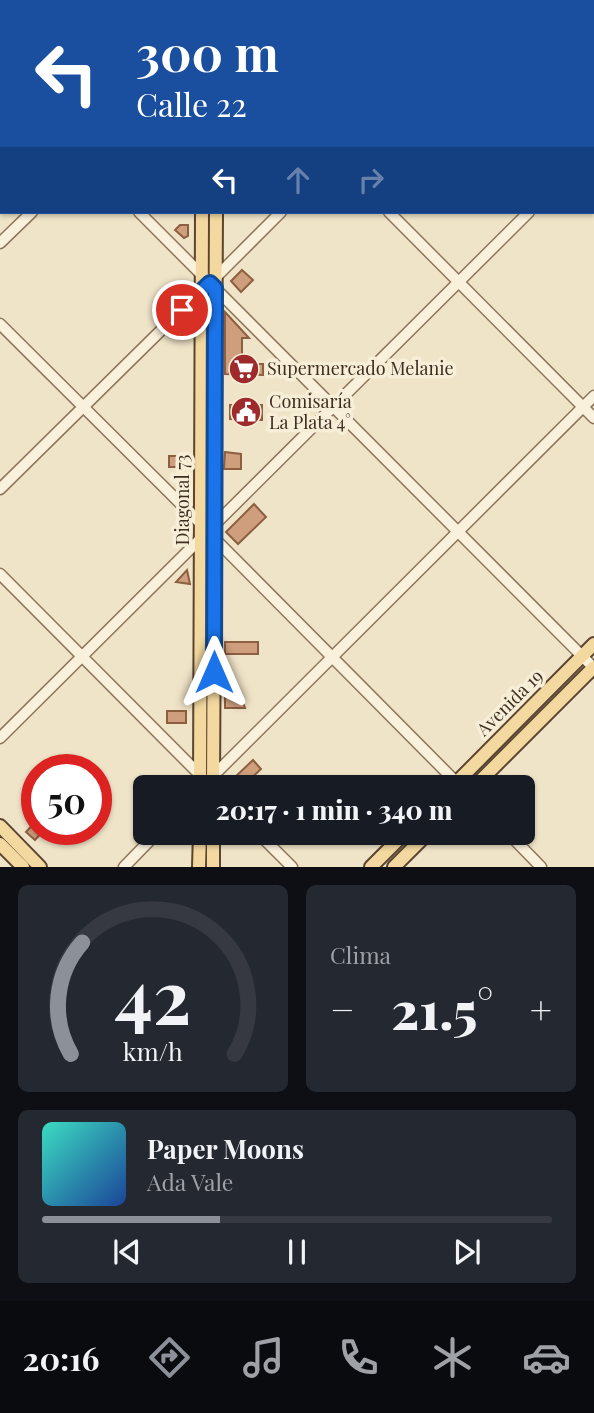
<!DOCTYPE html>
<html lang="es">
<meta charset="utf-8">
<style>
:root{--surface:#171b24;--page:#242831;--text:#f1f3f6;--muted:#9ea1a6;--line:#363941;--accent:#8c9099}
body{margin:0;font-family:"Playfair Display",serif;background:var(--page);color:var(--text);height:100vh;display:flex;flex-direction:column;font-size:26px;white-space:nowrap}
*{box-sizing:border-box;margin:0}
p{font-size:23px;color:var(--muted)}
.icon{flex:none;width:38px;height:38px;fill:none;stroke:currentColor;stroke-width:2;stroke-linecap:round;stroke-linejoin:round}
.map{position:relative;height:867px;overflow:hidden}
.drawer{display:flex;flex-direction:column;gap:18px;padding:18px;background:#0d0f14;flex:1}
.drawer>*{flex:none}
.top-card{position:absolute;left:0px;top:0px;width:595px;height:214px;box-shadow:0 2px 5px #0004;background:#1a4fa0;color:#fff;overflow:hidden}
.speed{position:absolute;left:21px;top:754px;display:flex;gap:14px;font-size:35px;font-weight:700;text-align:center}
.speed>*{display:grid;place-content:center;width:91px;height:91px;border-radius:50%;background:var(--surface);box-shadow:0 2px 5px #0004;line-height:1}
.speed .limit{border:10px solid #d22;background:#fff;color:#111}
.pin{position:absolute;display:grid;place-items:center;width:60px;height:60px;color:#fff;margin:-30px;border:4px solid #fff;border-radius:50%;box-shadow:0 2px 7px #0007}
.me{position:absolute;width:77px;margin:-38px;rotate:0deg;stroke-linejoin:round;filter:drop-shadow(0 0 5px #0008)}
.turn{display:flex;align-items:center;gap:24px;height:147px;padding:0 21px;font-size:32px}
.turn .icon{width:91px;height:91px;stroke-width:2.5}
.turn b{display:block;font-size:49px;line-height:60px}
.lanes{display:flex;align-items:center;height:66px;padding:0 21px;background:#0003;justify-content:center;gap:35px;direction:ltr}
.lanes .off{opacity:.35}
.big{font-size:52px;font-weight:800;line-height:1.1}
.drawer .widget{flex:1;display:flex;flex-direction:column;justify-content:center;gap:10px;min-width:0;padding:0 24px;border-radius:10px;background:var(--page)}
.drawer .dial{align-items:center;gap:0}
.dial svg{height:182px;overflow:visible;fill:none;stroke:var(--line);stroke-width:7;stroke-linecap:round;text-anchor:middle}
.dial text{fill:var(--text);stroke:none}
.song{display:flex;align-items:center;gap:21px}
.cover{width:84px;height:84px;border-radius:10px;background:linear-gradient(135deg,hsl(170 70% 55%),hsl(220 70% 35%))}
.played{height:7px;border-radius:4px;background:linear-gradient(90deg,var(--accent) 35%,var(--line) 35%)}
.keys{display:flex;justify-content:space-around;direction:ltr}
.heat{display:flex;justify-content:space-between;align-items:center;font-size:38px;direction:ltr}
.drawer .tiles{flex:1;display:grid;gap:18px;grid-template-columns:1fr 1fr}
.widget:last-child{grid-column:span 2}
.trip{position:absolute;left:133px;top:775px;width:402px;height:70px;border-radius:10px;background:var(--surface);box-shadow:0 2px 5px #0004;font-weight:800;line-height:70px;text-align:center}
.tabs{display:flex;height:112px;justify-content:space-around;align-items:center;background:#090b0e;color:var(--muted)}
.tabs .icon{width:49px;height:49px}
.tabs .current{color:var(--accent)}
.tabs b{font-size:32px;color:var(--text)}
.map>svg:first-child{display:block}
</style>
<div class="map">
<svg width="594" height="867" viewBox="0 0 594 867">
<rect width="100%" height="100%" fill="#f0e4c8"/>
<g fill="#cf9f7d" stroke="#8d5f41" stroke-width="2">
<path d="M 180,225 L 188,225 L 188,236 L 184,238 L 175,230 Z"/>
<path d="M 242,270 L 253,280 L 241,292 L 231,281 Z"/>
<path d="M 225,312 L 249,338 L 242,338 L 242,364 L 263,364 L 263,375 L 225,374 Z"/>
<path d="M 230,405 L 262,405 L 262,420 L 230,419 Z"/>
<path d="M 225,452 L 241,454 L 241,469 L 224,469 Z"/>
<rect x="169" y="456" width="18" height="11"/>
<path d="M 254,504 L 266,517 L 238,544 L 226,532 Z"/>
<path d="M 187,570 L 190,584 L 176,582 Z"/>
<rect x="225" y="642" width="33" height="12"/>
<path d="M 225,697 L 241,697 L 245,708 L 225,708 Z"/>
<rect x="167" y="711" width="19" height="12"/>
<path d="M 253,760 L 261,769 L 241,788 L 236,788 L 233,785 L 234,778 Z"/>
<path d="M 37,820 L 37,830 L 44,830 L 35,840 L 26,832 Z"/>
</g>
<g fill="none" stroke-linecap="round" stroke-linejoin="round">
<g stroke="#8d765c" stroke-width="13">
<g id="minor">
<path d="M 178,0 L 180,2"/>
<path d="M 429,0 L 431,2"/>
<path d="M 242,2 L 244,0"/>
<path d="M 492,2 L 494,0"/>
<path d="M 0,72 L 2,74"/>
<path d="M 593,148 L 594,147"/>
<path d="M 593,165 L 594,166"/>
<path d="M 139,212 L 594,668"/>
<path d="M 389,212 L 594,418"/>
<path d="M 0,243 L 32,212"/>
<path d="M 215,278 L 281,212"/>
<path d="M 0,324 L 203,526"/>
<path d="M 0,489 L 204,288"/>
<path d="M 213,537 L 462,788"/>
<path d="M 0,574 L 202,777"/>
<path d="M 0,738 L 529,212"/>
<path d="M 210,779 L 594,396"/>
<path d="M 258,833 L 292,867"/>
<path d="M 508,833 L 541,867"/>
<path d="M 124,867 L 157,833"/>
</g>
</g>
<g stroke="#5b4430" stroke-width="16">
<g id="major">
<path d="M 203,2 L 203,0"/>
<path d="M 216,2 L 216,0"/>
<path d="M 200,788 L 202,212"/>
<path d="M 213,788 L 216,212"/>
<path d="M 451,788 L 594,644"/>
<path d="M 473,788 L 594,667"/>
<path d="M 0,826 L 40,867"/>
<path d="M 0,844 L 23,867"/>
<path d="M 199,867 L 200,833"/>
<path d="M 213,867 L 213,833"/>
<path d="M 371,867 L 405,833"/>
<path d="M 394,867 L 428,833"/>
</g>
</g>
<use href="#minor" stroke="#faf1dc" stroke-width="10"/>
<use href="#major" stroke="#f3d9a0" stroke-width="12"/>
</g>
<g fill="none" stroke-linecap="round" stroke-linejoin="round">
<g stroke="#114b97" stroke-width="18">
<path id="route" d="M 182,310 L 210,283 L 215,288 L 214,672"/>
</g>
<use href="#route" stroke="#1a73e8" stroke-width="12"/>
</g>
<defs>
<g id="supermarket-disc" transform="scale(1.575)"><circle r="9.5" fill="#9e2a2b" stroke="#f7eed8"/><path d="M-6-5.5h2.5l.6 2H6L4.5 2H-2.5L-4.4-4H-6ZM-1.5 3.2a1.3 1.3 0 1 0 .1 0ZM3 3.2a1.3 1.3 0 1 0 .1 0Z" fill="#fff"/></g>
<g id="civic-disc" transform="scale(1.575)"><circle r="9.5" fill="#9e2a2b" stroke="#f7eed8"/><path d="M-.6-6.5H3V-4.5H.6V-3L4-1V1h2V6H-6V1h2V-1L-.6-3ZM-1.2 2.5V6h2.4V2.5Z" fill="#fff"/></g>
</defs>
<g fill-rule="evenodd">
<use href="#supermarket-disc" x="244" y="369"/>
<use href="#civic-disc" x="246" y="412"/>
</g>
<g text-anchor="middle" stroke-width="7" stroke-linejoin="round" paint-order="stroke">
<g font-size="18" fill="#3d2e20" stroke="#f7eed8" text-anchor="start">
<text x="267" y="375">Supermercado Melanie</text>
<text x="269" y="408">Comisaría<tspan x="269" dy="21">La Plata 4°</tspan></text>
</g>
<g font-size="18" fill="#3d2e20" stroke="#f7eed8">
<text transform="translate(183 500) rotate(-90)" y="6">Diagonal 73</text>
<text transform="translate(510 703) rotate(-45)" y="6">Avenida 19</text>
</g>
</g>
</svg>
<div class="speed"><div class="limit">50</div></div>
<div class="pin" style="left:182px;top:310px;background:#d93025"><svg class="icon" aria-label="arrive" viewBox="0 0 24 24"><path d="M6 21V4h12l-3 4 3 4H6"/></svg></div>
<svg class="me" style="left:214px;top:672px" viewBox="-20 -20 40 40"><path d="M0-17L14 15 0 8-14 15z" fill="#1a73e8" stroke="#fff" stroke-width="4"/></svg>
<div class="trip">20:17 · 1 min · 340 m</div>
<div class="top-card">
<div class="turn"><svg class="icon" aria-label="left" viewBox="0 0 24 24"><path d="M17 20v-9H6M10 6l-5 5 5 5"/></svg><div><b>300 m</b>Calle 22</div></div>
<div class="lanes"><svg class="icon" aria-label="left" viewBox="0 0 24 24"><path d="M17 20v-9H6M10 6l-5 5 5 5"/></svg><svg class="icon off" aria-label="ahead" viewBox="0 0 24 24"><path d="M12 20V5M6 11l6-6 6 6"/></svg><svg class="icon off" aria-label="right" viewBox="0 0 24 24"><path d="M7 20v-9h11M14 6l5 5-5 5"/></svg></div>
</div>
</div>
<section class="drawer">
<div class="tiles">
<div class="widget dial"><svg viewBox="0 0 100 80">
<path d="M14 69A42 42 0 1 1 86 69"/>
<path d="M14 69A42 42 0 0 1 19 20" stroke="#8c9099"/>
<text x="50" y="56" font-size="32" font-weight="700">42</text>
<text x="50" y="72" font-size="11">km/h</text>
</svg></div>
<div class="widget"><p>Clima</p>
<div class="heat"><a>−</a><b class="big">21.5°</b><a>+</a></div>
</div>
<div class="widget">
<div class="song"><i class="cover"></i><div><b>Paper Moons</b><p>Ada Vale</p></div></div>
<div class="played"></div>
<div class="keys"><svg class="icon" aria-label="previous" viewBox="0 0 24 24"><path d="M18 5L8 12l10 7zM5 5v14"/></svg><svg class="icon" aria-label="pause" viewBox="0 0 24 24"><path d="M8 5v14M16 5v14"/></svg><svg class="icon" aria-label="next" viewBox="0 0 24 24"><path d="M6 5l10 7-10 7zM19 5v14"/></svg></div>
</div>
</div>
</section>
<nav class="tabs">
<b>20:16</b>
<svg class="icon current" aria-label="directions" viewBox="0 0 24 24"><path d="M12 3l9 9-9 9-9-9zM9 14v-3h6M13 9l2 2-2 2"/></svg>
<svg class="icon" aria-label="music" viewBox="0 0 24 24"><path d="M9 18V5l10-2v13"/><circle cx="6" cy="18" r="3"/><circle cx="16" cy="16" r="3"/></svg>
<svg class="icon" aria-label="phone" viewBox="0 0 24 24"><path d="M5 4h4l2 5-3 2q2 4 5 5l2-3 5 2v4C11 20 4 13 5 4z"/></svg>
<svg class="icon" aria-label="climate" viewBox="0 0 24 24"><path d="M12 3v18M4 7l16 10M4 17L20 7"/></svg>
<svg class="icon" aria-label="car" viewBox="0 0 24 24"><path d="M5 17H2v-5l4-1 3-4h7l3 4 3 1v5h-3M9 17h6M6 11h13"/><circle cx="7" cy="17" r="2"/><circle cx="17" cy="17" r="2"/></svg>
</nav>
